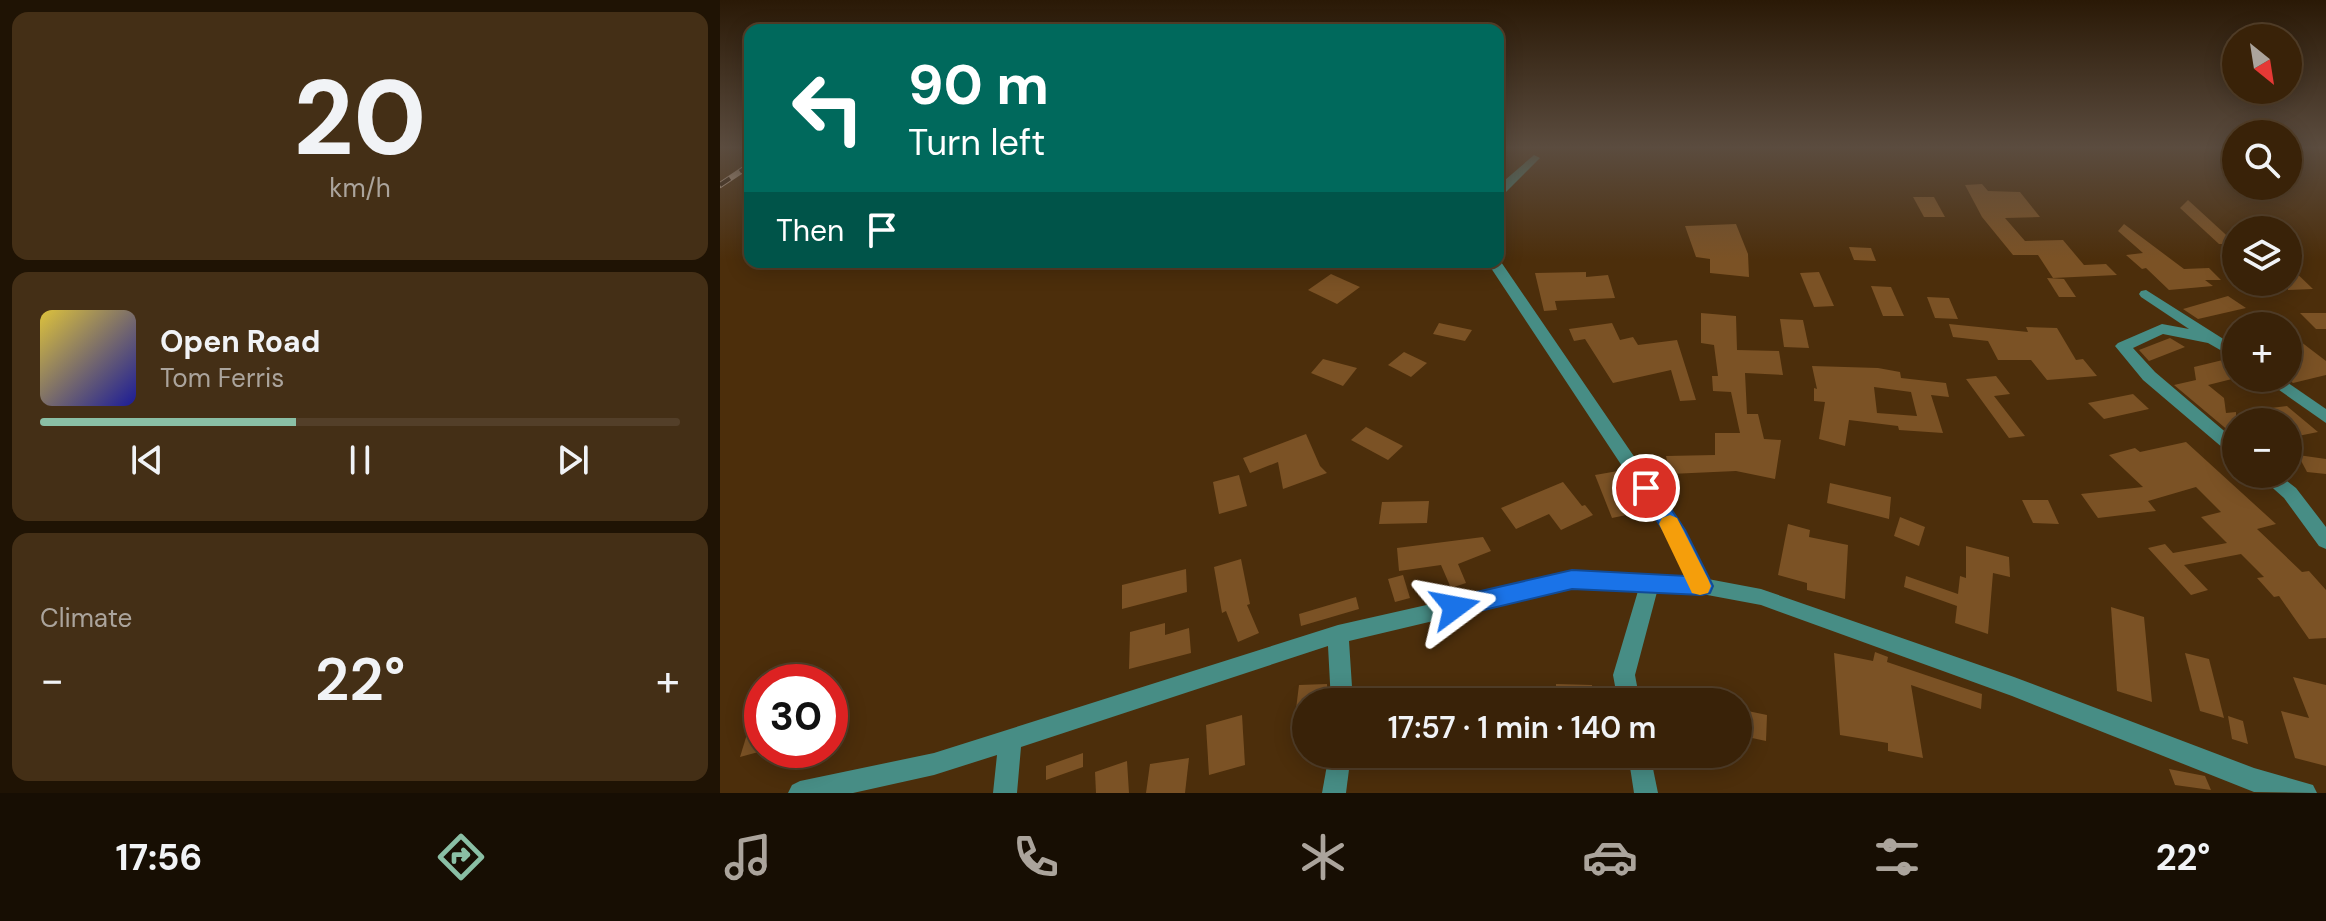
<!DOCTYPE html>
<meta charset="utf-8">
<style>
:root{--surface:#392208;--page:#442f16;--text:#f1f3f6;--muted:#aba49c;--line:#533f29;--accent:#8abfa5}
body{margin:0;font-family:"DM Sans",sans-serif;background:var(--page);color:var(--text);height:100vh;display:flex;flex-direction:column;font-size:30px;white-space:nowrap}
*{box-sizing:border-box;margin:0}
p{font-size:26px;color:var(--muted)}
.icon{flex:none;width:44px;height:44px;fill:none;stroke:currentColor;stroke-width:2;stroke-linecap:round;stroke-linejoin:round}
.map{position:relative;flex:1;overflow:hidden}
.panel{display:flex;flex-direction:column;gap:12px;padding:12px;background:#1f1304;width:720px}
.panel>*{flex:none}
.top-card{position:absolute;left:24px;top:24px;width:760px;height:244px;border-radius:16px;box-shadow:0 4px 20px #0003,0 0 0 2px var(--line);background:#00695c;color:#fff;overflow:hidden}
.needle{width:52px;rotate:150deg}
.tools{position:absolute;left:1502px;top:24px;display:grid;gap:16px}
.tools a{display:grid;place-items:center;width:80px;height:80px;border-radius:50%;background:var(--surface);box-shadow:0 4px 20px #0003,0 0 0 2px var(--line);font-size:40px}
.speed{position:absolute;left:24px;top:664px;display:flex;gap:16px;font-size:40px;font-weight:700;text-align:center}
.speed>*{display:grid;place-content:center;width:104px;height:104px;border-radius:50%;background:var(--surface);box-shadow:0 4px 20px #0003,0 0 0 2px var(--line);line-height:1}
.speed .limit{border:12px solid #d22;background:#fff;color:#111}
.pin{position:absolute;display:grid;place-items:center;width:68px;height:68px;color:#fff;margin:-34px;border:4px solid #fff;border-radius:50%;box-shadow:0 2px 8px #0007}
.me{position:absolute;width:88px;margin:-44px;rotate:77deg;stroke-linejoin:round;filter:drop-shadow(0 0 6px #0008)}
.turn{display:flex;align-items:center;gap:28px;height:168px;padding:0 32px;font-size:36px}
.turn .icon{width:104px;height:104px;stroke-width:2.5}
.turn b{display:block;font-size:56px;line-height:68px}
.then{display:flex;align-items:center;height:76px;padding:0 32px;background:#0003;gap:16px;font-size:30px}
.big{font-size:60px;font-weight:600;line-height:1.1}
.panel .widget{flex:1;display:flex;flex-direction:column;justify-content:center;gap:12px;min-width:0;padding:0 28px;border-radius:16px;background:var(--page)}
.panel .dial{align-items:center;gap:0}
.dial b{font-size:104px;line-height:1}
.song{display:flex;align-items:center;gap:24px}
.cover{width:96px;height:96px;border-radius:12px;background:linear-gradient(135deg,hsl(50 70% 55%),hsl(240 70% 35%))}
.played{height:8px;border-radius:4px;background:linear-gradient(90deg,var(--accent) 40%,var(--line) 40%)}
.keys{display:flex;justify-content:space-around;direction:ltr}
.heat{display:flex;justify-content:space-between;align-items:center;font-size:44px;direction:ltr}
.trip{position:absolute;left:572px;top:688px;width:460px;height:80px;border-radius:40px;background:var(--surface);box-shadow:0 4px 20px #0003,0 0 0 2px var(--line);font-weight:600;line-height:80px;text-align:center}
.dock{display:flex;height:128px;justify-content:space-around;align-items:center;background:#170e03;color:var(--muted)}
.dock .icon{width:56px;height:56px}
.dock .on{color:var(--accent)}
.dock b{font-size:36px;color:var(--text)}
main{display:flex;flex:1;min-height:0}
.map>svg:first-child{display:block}
</style>
<main>
<section class="panel">
<div class="widget dial"><b>20</b><p>km/h</p></div>
<div class="widget">
<div class="song"><i class="cover"></i><div><b>Open Road</b><p>Tom Ferris</p></div></div>
<div class="played"></div>
<div class="keys"><svg class="icon" aria-label="previous" viewBox="0 0 24 24"><path d="M18 5L8 12l10 7zM5 5v14"/></svg><svg class="icon" aria-label="pause" viewBox="0 0 24 24"><path d="M8 5v14M16 5v14"/></svg><svg class="icon" aria-label="next" viewBox="0 0 24 24"><path d="M6 5l10 7-10 7zM19 5v14"/></svg></div>
</div>
<div class="widget"><p>Climate</p>
<div class="heat"><a>−</a><b class="big">22°</b><a>+</a></div>
</div>
</section>
<div class="map">
<svg width="1606" height="793" viewBox="0 0 1606 793">
<rect width="100%" height="100%" fill="#4c2e0b"/>
<g fill="#7b5225" fill-rule="evenodd">
<path d="M 1262,184 L 1268,191 L 1300,192 L 1320,217 L 1285,218 L 1305,241 L 1343,240 L 1364,265 L 1386,264 L 1397,275 L 1333,278 L 1318,255 L 1293,255 L 1262,217 L 1245,185 Z"/>
<path d="M 1193,197 L 1214,197 L 1225,217 L 1204,217 Z"/>
<path d="M 1468,200 L 1516,244 L 1499,244 L 1460,208 Z"/>
<path d="M 1016,224 L 1028,254 L 1029,277 L 990,273 L 990,259 L 976,257 L 965,226 Z"/>
<path d="M 1404,224 L 1464,269 L 1489,268 L 1501,280 L 1485,280 L 1493,286 L 1449,290 L 1426,268 L 1422,269 L 1406,255 L 1423,253 L 1398,231 Z"/>
<path d="M 1129,247 L 1151,248 L 1156,261 L 1134,260 Z"/>
<path d="M 1568,265 L 1593,289 L 1568,290 Z"/>
<path d="M 866,272 L 866,277 L 888,275 L 895,298 L 835,301 L 837,310 L 824,311 L 815,273 Z"/>
<path d="M 1099,272 L 1114,306 L 1094,307 L 1080,273 Z"/>
<path d="M 611,274 L 640,287 L 617,304 L 588,290 Z"/>
<path d="M 1327,278 L 1344,279 L 1356,297 L 1339,297 Z"/>
<path d="M 1151,286 L 1171,287 L 1184,316 L 1163,316 Z"/>
<path d="M 1508,296 L 1526,308 L 1478,319 L 1463,309 Z"/>
<path d="M 1207,297 L 1229,298 L 1238,319 L 1215,318 Z"/>
<path d="M 981,313 L 1016,316 L 1017,350 L 1059,351 L 1063,375 L 1025,373 L 1027,414 L 1038,414 L 1044,439 L 1061,440 L 1055,479 L 1016,471 L 950,474 L 946,456 L 995,455 L 995,433 L 1020,433 L 1011,392 L 993,391 L 992,376 L 998,376 L 994,345 L 981,343 Z"/>
<path d="M 1580,313 L 1606,313 L 1606,329 L 1596,329 Z"/>
<path d="M 1060,319 L 1083,320 L 1089,348 L 1064,347 Z"/>
<path d="M 719,323 L 752,330 L 745,341 L 713,334 Z"/>
<path d="M 892,323 L 900,340 L 913,337 L 918,345 L 957,340 L 976,400 L 960,401 L 951,370 L 893,383 L 865,339 L 854,341 L 849,329 Z"/>
<path d="M 1229,324 L 1308,332 L 1306,327 L 1337,328 L 1356,360 L 1363,359 L 1377,376 L 1327,380 L 1311,360 L 1278,360 L 1268,341 L 1233,337 Z"/>
<path d="M 1568,332 L 1606,361 L 1606,375 L 1573,383 L 1568,379 Z"/>
<path d="M 1450,338 L 1465,347 L 1429,361 L 1419,350 Z"/>
<path d="M 684,352 L 707,363 L 691,377 L 668,365 Z"/>
<path d="M 603,359 L 637,368 L 623,386 L 591,373 Z"/>
<path d="M 1507,359 L 1516,366 L 1516,378 L 1488,385 L 1504,398 L 1506,413 L 1516,412 L 1516,437 L 1454,385 L 1476,380 L 1474,367 Z"/>
<path d="M 1092,366 L 1158,368 L 1180,372 L 1181,378 L 1226,383 L 1229,397 L 1211,395 L 1223,433 L 1179,430 L 1178,426 L 1129,420 L 1125,446 L 1099,439 L 1105,402 L 1094,401 L 1094,388 L 1097,389 ZM 1154,387 L 1191,392 L 1197,416 L 1157,413 Z"/>
<path d="M 1276,376 L 1290,394 L 1274,396 L 1305,436 L 1289,438 L 1246,379 Z"/>
<path d="M 1413,394 L 1429,409 L 1384,419 L 1368,403 Z"/>
<path d="M 1567,406 L 1568,407 L 1598,432 L 1568,438 L 1568,422 L 1549,422 L 1535,410 Z"/>
<path d="M 646,427 L 683,446 L 668,460 L 631,440 Z"/>
<path d="M 586,434 L 600,466 L 607,473 L 563,489 L 558,462 L 530,473 L 523,458 Z"/>
<path d="M 1466,442 L 1556,524 L 1537,529 L 1582,572 L 1589,571 L 1606,590 L 1606,638 L 1589,639 L 1559,596 L 1554,597 L 1537,578 L 1544,577 L 1521,554 L 1464,565 L 1488,590 L 1471,595 L 1428,548 L 1445,544 L 1453,553 L 1507,543 L 1481,517 L 1501,512 L 1476,487 L 1428,501 L 1436,511 L 1378,518 L 1361,494 L 1423,487 L 1389,455 L 1415,448 L 1420,452 Z"/>
<path d="M 1578,455 L 1606,459 L 1606,474 L 1587,472 Z"/>
<path d="M 898,471 L 916,513 L 892,518 L 875,475 Z"/>
<path d="M 519,475 L 527,506 L 499,514 L 493,482 Z"/>
<path d="M 843,482 L 862,506 L 865,505 L 873,515 L 841,530 L 829,514 L 796,529 L 781,508 Z"/>
<path d="M 1110,483 L 1171,497 L 1169,519 L 1107,503 Z"/>
<path d="M 1302,500 L 1328,500 L 1339,524 L 1313,523 Z"/>
<path d="M 709,501 L 707,523 L 659,524 L 662,502 Z"/>
<path d="M 1180,517 L 1205,527 L 1199,546 L 1174,536 Z"/>
<path d="M 1068,524 L 1090,530 L 1089,537 L 1128,545 L 1125,599 L 1087,590 L 1087,583 L 1058,575 Z"/>
<path d="M 763,537 L 771,551 L 738,564 L 746,583 L 731,588 L 721,565 L 679,571 L 677,548 Z"/>
<path d="M 1246,546 L 1289,557 L 1290,577 L 1273,573 L 1268,634 L 1235,623 L 1237,606 L 1184,587 L 1186,576 L 1238,594 L 1240,576 L 1246,578 Z"/>
<path d="M 521,559 L 530,604 L 527,605 L 539,633 L 518,642 L 506,611 L 502,613 L 494,567 Z"/>
<path d="M 466,569 L 467,592 L 402,609 L 402,585 Z"/>
<path d="M 683,575 L 690,598 L 675,602 L 668,579 Z"/>
<path d="M 636,597 L 639,609 L 581,626 L 579,614 Z"/>
<path d="M 1391,607 L 1424,617 L 1432,702 L 1397,691 Z"/>
<path d="M 445,623 L 445,635 L 469,628 L 471,653 L 409,669 L 410,632 Z"/>
<path d="M 1155,652 L 1168,657 L 1167,662 L 1262,694 L 1261,709 L 1191,685 L 1203,758 L 1168,751 L 1168,743 L 1120,735 L 1114,653 L 1153,661 Z"/>
<path d="M 1465,653 L 1489,659 L 1504,718 L 1480,711 Z"/>
<path d="M 1573,677 L 1606,685 L 1606,766 L 1575,758 L 1561,711 L 1589,718 Z"/>
<path d="M 607,684 L 608,698 L 586,700 L 586,732 L 573,733 L 579,685 Z"/>
<path d="M 836,684 L 872,685 L 873,702 L 836,702 Z"/>
<path d="M 39,695 L 42,695 L 42,751 L 20,757 Z"/>
<path d="M 1018,709 L 1047,715 L 1046,741 L 1018,735 Z"/>
<path d="M 522,715 L 525,765 L 489,775 L 486,725 Z"/>
<path d="M 1508,716 L 1523,721 L 1528,744 L 1512,739 Z"/>
<path d="M 363,753 L 363,767 L 326,780 L 326,766 Z"/>
<path d="M 823,754 L 886,754 L 886,769 L 822,765 Z"/>
<path d="M 469,758 L 465,793 L 426,793 L 430,764 Z"/>
<path d="M 407,761 L 409,793 L 376,793 L 375,772 Z"/>
<path d="M 1449,769 L 1485,776 L 1491,790 L 1455,785 Z"/>
</g>
<g fill="none" stroke-linecap="round" stroke-linejoin="round">
<g fill="#478d85" fill-rule="evenodd">
<path d="M 814,155 L 820,158 L 782,196 L 778,197 L 778,186 Z"/>
<path d="M 779,259 L 965,531 L 988,579 L 1041,589 L 1294,677 L 1534,768 L 1593,785 L 1597,793 L 1534,792 L 1292,696 L 1041,605 L 982,594 L 937,592 L 915,675 L 920,702 L 898,702 L 893,675 L 918,591 L 852,588 L 629,641 L 633,702 L 611,702 L 608,646 L 301,747 L 297,793 L 273,793 L 277,755 L 214,775 L 133,793 L 68,793 L 72,785 L 80,781 L 214,753 L 618,625 L 852,572 L 968,577 L 951,540 L 767,262 L 778,262 Z"/>
<path d="M 1426,290 L 1516,347 L 1516,359 L 1488,343 L 1443,334 L 1413,348 L 1435,372 L 1516,441 L 1516,456 L 1510,454 L 1423,380 L 1395,346 L 1398,343 L 1442,324 L 1469,329 L 1421,297 L 1419,294 L 1421,291 Z"/>
<path d="M 1542,378 L 1561,378 L 1606,409 L 1606,423 Z"/>
<path d="M 1537,474 L 1558,474 L 1576,488 L 1606,527 L 1606,549 L 1599,546 L 1564,498 Z"/>
<path d="M 609,754 L 631,754 L 626,793 L 602,793 Z"/>
<path d="M 908,754 L 930,754 L 938,793 L 914,793 Z"/>
</g>
<g stroke="#d9c3ae" stroke-width="6">
<path id="rail" d="M 0,185 L 30,165"/>
</g>
<use href="#rail" stroke="#2a1907" stroke-width="4" stroke-dasharray="12" stroke-linecap="butt"/>
</g>
<linearGradient id="sky" x2="0" y2="1"><stop stop-color="#2a1906"/><stop offset="0.57" stop-color="#5b4c3f"/><stop offset="1" stop-color="#5b4c3f" stop-opacity="0"/></linearGradient>
<rect width="1606" height="259" fill="url(#sky)"/>
<path fill="#1a73e8" stroke="#114b97" stroke-width="2" d="M 926,480 L 933,482 L 965,530 L 993,586 L 990,593 L 982,595 L 852,589 L 735,617 L 727,614 L 723,607 L 727,600 L 735,597 L 852,570 L 966,576 L 950,541 L 916,488 L 918,482 Z"/>
<path fill="#f59e0b" d="M 950,515 L 957,518 L 988,579 L 991,586 L 988,593 L 980,595 L 972,593 L 939,524 L 942,518 Z"/>
</svg>
<div class="tools">
<a><svg class="needle" viewBox="-14 -14 28 28"><path d="M0-13l5 13h-10z" fill="#e53935"/><path d="M0 13l5-13h-10z" fill="#aba49c"/></svg></a>
<a><svg class="icon" aria-label="search" viewBox="0 0 24 24"><circle cx="10" cy="10" r="6"/><path d="M15 15l6 6"/></svg></a>
<a><svg class="icon" aria-label="layers" viewBox="0 0 24 24"><path d="M12 4l9 5-9 5-9-5zM3 14l9 5 9-5"/></svg></a>
<a>+</a>
<a>−</a>
</div>
<div class="speed"><div class="limit">30</div></div>
<div class="pin" style="left:926px;top:488px;background:#d93025"><svg class="icon" aria-label="arrive" viewBox="0 0 24 24"><path d="M6 21V4h12l-3 4 3 4H6"/></svg></div>
<svg class="me" style="left:735px;top:607px" viewBox="-20 -20 40 40"><path d="M0-17L14 15 0 8-14 15z" fill="#1a73e8" stroke="#fff" stroke-width="4"/></svg>
<div class="trip">17:57 · 1 min · 140 m</div>
<div class="top-card">
<div class="turn"><svg class="icon" aria-label="left" viewBox="0 0 24 24"><path d="M17 20v-9H6M10 6l-5 5 5 5"/></svg><div><b>90 m</b>Turn left</div></div>
<div class="then">Then<svg class="icon" aria-label="arrive" viewBox="0 0 24 24"><path d="M6 21V4h12l-3 4 3 4H6"/></svg></div>
</div>
</div>
</main>
<nav class="dock">
<b>17:56</b>
<svg class="icon on" aria-label="directions" viewBox="0 0 24 24"><path d="M12 3l9 9-9 9-9-9zM9 14v-3h6M13 9l2 2-2 2"/></svg>
<svg class="icon" aria-label="music" viewBox="0 0 24 24"><path d="M9 18V5l10-2v13"/><circle cx="6" cy="18" r="3"/><circle cx="16" cy="16" r="3"/></svg>
<svg class="icon" aria-label="phone" viewBox="0 0 24 24"><path d="M5 4h4l2 5-3 2q2 4 5 5l2-3 5 2v4C11 20 4 13 5 4z"/></svg>
<svg class="icon" aria-label="climate" viewBox="0 0 24 24"><path d="M12 3v18M4 7l16 10M4 17L20 7"/></svg>
<svg class="icon" aria-label="car" viewBox="0 0 24 24"><path d="M5 17H2v-5l4-1 3-4h7l3 4 3 1v5h-3M9 17h6M6 11h13"/><circle cx="7" cy="17" r="2"/><circle cx="17" cy="17" r="2"/></svg>
<svg class="icon" aria-label="filters" viewBox="0 0 24 24"><path d="M4 7h16M4 17h16"/><circle cx="9" cy="7" r="2"/><circle cx="15" cy="17" r="2"/></svg>
<b>22°</b>
</nav>
